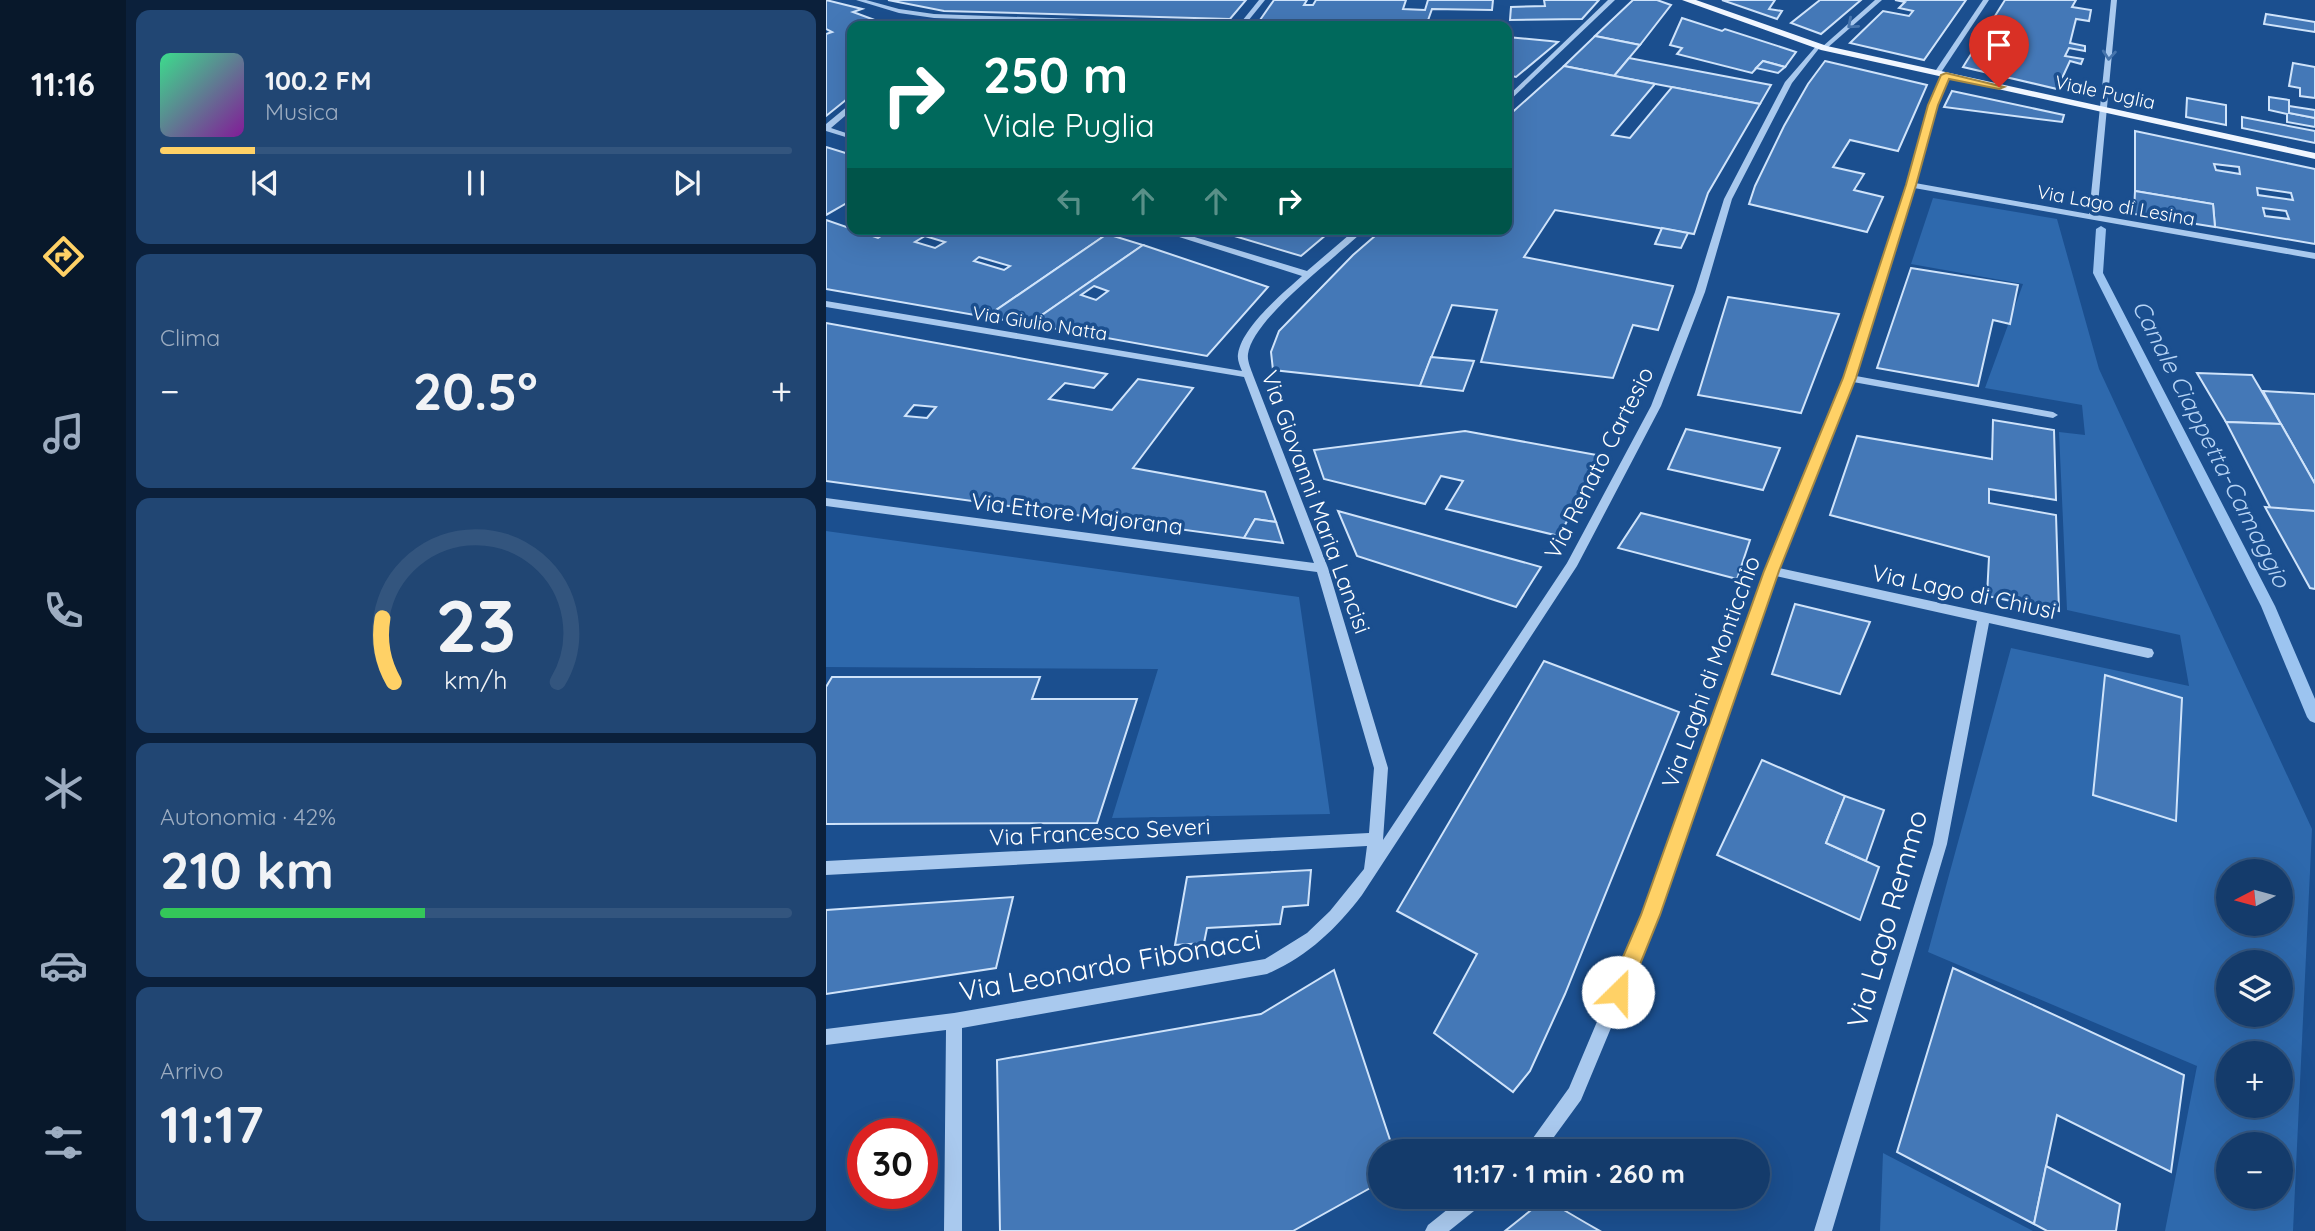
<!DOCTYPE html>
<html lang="it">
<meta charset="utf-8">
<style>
:root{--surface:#143b6b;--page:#214673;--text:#f1f3f6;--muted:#9dadc1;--line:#33557e;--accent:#ffd166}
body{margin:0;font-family:Quicksand,sans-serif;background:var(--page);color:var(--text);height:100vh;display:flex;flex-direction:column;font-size:26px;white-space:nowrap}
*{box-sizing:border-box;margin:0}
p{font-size:23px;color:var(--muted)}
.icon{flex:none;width:38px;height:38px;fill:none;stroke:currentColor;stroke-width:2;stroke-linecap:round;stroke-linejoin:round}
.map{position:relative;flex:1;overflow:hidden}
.panel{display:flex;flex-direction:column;gap:10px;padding:10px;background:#0b203b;width:700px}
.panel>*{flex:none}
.hud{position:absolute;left:21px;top:21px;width:665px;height:214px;border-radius:14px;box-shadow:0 7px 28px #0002,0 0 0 2px var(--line);background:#00695c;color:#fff;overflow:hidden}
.needle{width:46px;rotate:264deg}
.controls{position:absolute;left:1390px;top:859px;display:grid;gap:14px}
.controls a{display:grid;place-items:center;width:77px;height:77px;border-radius:50%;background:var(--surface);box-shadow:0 7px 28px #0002,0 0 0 2px var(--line);font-size:35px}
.speed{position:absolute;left:21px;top:1118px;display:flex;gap:14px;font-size:35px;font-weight:700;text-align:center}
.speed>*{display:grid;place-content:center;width:91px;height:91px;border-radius:50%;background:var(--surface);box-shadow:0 7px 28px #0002,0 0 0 2px var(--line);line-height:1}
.speed .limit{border:10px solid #d22;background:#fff;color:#111}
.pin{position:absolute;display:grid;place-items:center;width:60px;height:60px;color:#fff;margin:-72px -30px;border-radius:50% 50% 50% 0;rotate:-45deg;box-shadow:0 0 7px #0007}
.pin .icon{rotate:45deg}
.me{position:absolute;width:77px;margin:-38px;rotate:23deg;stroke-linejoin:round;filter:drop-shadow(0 0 5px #0008)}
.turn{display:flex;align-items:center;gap:24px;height:147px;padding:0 21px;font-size:32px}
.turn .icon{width:91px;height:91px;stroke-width:2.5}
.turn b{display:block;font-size:49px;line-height:60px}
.lanes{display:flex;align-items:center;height:66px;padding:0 21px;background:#0003;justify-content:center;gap:35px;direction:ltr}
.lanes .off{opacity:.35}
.big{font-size:52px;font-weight:700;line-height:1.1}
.panel .widget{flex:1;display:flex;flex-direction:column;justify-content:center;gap:10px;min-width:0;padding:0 24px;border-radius:14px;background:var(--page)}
.panel .dial{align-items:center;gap:0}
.dial svg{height:182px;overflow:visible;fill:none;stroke:var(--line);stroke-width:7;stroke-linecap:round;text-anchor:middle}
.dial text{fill:var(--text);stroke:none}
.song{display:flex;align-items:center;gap:21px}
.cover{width:84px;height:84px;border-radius:10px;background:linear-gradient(135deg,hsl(150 70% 55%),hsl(290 70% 35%))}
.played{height:7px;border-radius:4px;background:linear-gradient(90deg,var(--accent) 15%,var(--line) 15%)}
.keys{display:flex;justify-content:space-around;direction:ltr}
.heat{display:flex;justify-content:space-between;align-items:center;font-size:38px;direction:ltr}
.charge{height:10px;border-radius:5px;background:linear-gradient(90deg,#34c759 42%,var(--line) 0)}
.trip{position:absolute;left:542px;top:1139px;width:402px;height:70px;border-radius:35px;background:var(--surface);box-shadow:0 7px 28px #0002,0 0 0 2px var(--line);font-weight:700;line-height:70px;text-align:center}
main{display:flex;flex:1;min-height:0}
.tabs{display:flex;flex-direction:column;width:126px;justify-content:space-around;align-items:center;background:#08182b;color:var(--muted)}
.tabs .icon{width:49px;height:49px}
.tabs .on{color:var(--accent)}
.tabs b{font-size:32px;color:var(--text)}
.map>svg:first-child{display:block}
</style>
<main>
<nav class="tabs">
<b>11:16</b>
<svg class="icon on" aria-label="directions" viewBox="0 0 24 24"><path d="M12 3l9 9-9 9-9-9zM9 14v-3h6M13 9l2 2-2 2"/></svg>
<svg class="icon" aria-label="music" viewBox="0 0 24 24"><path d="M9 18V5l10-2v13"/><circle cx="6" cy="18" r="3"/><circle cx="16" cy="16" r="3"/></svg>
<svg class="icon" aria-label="phone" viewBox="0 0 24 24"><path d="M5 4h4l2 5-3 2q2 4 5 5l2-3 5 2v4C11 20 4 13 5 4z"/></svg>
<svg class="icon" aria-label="climate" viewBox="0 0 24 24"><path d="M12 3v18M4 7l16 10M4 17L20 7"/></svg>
<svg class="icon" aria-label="car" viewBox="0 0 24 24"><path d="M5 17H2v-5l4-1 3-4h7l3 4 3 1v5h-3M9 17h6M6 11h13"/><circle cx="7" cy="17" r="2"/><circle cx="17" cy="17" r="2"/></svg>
<svg class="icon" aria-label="filters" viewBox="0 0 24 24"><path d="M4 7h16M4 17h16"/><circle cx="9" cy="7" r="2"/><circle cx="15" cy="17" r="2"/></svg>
</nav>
<section class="panel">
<div class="widget">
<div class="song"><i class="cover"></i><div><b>100.2 FM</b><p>Musica</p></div></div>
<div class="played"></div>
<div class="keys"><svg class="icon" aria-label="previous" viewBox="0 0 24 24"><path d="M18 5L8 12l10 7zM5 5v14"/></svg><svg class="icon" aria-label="pause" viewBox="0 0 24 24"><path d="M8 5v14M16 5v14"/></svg><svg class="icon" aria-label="next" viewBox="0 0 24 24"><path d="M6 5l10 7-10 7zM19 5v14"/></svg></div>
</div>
<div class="widget"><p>Clima</p>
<div class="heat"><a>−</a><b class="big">20.5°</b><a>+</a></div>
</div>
<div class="widget dial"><svg viewBox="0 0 100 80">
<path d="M14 69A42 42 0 1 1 86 69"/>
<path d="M14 69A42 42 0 0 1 9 41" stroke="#ffd166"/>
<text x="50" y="56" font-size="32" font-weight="700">23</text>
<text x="50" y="72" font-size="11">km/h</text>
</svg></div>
<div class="widget"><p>Autonomia · 42%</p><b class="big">210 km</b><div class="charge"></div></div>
<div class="widget"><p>Arrivo</p><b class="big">11:17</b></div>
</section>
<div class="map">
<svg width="1489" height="1231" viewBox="0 0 1489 1231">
<rect width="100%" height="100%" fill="#1b4f8f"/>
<g fill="#2e69ad" fill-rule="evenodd">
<path d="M 1107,198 L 1231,219 L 1273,369 L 1486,829 L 1467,1231 L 1339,1231 L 1371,1066 L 1102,952 L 1185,648 L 1363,686 L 1354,635 L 1241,610 L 1233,432 L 1259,435 L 1256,405 L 1159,388 L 1197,284 L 1085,264 ZM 1402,872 L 1454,872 L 1454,924 L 1402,924 ZM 1402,962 L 1454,962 L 1454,1015 L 1402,1015 ZM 1402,1054 L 1454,1054 L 1454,1106 L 1402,1106 ZM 1402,1144 L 1454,1144 L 1454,1197 L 1402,1197 Z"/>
<path d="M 0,531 L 473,597 L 504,814 L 286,818 L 332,669 L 0,667 Z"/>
<path d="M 1057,1153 L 1207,1231 L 1054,1231 Z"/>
</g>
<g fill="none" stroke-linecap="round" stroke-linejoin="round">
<path fill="#9cc4f0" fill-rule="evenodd" d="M 1275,226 L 1280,229 L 1277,273 L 1449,606 L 1489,699 L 1489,723 L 1484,721 L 1481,717 L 1435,606 L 1267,273 L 1270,229 Z"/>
</g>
<g fill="#4478b7" stroke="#cfe3fa" stroke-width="2" fill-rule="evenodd">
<path d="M 0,0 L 36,9 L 27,12 L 54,22 L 114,24 L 26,26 L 26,95 L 0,116 L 0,34 L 6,32 L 0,29 Z"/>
<path d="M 62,0 L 420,0 L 404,19 L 118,11 Z"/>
<path d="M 448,0 L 481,0 L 478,5 L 487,5 L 490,0 L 580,0 L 577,9 L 599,10 L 602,0 L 667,0 L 666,10 L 606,9 L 600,26 L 434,20 Z"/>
<path d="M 718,0 L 773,0 L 756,19 L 684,20 L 685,7 L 719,6 Z"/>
<path d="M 807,0 L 831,0 L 845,5 L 814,45 L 769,36 Z"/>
<path d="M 896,0 L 949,0 L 943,9 L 956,11 L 951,19 Z"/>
<path d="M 994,0 L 1035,0 L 995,34 L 965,23 Z"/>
<path d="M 1069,0 L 1140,0 L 1098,60 L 1024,43 L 1057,11 L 1083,16 L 1087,11 L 1073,8 L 1079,2 Z"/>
<path d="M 1179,0 L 1250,0 L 1246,7 L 1265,10 L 1263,21 L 1250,19 L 1244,43 L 1259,46 L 1259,51 L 1243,48 L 1239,56 L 1257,59 L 1255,64 L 1244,61 L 1231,89 L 1137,67 Z"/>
<path d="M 1440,14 L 1489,22 L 1489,32 L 1438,24 Z"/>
<path d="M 856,18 L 896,31 L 899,29 L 970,52 L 959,67 L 937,61 L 926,73 L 851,54 L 856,48 L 844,45 Z"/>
<path d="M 769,36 L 814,45 L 788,76 L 738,66 Z"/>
<path d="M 681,37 L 724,41 L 732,42 L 690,77 L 681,75 L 681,51 L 684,48 L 681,47 Z"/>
<path d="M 803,58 L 945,85 L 934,104 L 788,76 Z"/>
<path d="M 937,61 L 959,67 L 952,73 L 930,68 Z"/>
<path d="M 999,61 L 1101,85 L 1072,151 L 1024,140 L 1007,167 L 1038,174 L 1028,190 L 1057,197 L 1041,232 L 923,204 L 929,186 L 958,126 L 982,84 Z"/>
<path d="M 1467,63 L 1489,67 L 1489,98 L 1474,96 L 1474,88 L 1463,86 Z"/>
<path d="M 738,66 L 829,84 L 786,135 L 804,138 L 846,87 L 934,104 L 882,193 L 868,234 L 729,210 L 698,257 L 847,286 L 832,330 L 807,325 L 787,378 L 655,362 L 671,310 L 626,305 L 594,386 L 447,370 L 445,352 L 453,331 L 527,255 L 557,229 L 681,229 L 681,117 Z"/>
<path d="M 1126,91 L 1238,115 L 1236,122 L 1118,107 Z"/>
<path d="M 1443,97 L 1463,100 L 1463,113 L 1489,118 L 1489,127 L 1461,122 L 1461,114 L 1443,110 Z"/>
<path d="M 1361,98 L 1400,105 L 1400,125 L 1360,117 Z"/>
<path d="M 1463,106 L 1489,110 L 1489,118 L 1463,113 Z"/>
<path d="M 1416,117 L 1489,131 L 1489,143 L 1416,128 Z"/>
<path d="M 1309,131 L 1489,169 L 1489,244 L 1389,227 L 1387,204 L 1309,191 ZM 1388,164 L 1413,167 L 1414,174 L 1390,170 ZM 1431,188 L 1465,193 L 1467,200 L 1432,195 ZM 1437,208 L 1460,211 L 1463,219 L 1439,216 Z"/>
<path d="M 0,147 L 26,155 L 26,200 L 0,215 Z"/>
<path d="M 1309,191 L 1387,204 L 1389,227 L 1308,214 Z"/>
<path d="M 0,220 L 52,238 L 66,229 L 266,229 L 281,234 L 160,317 L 0,289 ZM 99,236 L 119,242 L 109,248 L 89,242 ZM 153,257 L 184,266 L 178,270 L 148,261 Z"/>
<path d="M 836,228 L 862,233 L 855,248 L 829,244 Z"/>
<path d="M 385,229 L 507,229 L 475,256 Z"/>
<path d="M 281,234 L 317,245 L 203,324 L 160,317 Z"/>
<path d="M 317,245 L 442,287 L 381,356 L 203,324 ZM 268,286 L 282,291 L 270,300 L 255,295 Z"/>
<path d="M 1085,268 L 1192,285 L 1184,324 L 1167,320 L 1152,386 L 1051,368 Z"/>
<path d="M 902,297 L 1013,314 L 975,413 L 872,395 Z"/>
<path d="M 0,323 L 281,374 L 268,388 L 239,383 L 223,399 L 286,410 L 312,379 L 367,388 L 307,468 L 439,492 L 450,522 L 429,519 L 418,538 L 0,481 ZM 88,405 L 110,407 L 101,418 L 79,416 Z"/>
<path d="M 605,357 L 648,361 L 637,391 L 594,386 Z"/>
<path d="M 1371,373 L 1426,375 L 1455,424 L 1400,422 Z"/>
<path d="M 1437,391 L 1489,394 L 1489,484 L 1455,424 Z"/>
<path d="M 1167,420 L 1228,430 L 1230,500 L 1163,489 L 1163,503 L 1230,515 L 1233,611 L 1161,596 L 1163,557 L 1004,515 L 1031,436 L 1166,459 Z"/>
<path d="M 1400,422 L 1455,424 L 1489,484 L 1489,511 L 1445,509 Z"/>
<path d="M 860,429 L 954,448 L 937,490 L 842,469 Z"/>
<path d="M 639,431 L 776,456 L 733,536 L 620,509 L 637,481 L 615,476 L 599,504 L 498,479 L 488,450 Z"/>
<path d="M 1439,507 L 1489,511 L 1489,589 L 1484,588 Z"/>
<path d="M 512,511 L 715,567 L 690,607 L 531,556 Z"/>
<path d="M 815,513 L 924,540 L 911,579 L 792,548 Z"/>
<path d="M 429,519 L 450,522 L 457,543 L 418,538 Z"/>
<path d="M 969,604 L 1044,622 L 1014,694 L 946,674 Z"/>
<path d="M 718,661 L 853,712 L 739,994 L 704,1071 L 687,1092 L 608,1033 L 651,954 L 571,911 Z"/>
<path d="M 1279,675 L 1356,698 L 1350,821 L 1267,795 Z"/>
<path d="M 6,677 L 214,677 L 206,699 L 311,699 L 271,823 L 0,824 L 0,687 Z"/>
<path d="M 936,760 L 1019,796 L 1000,843 L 1053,867 L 1034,920 L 891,855 Z"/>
<path d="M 1019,796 L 1058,810 L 1040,861 L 1000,843 Z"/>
<path d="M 485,870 L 482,905 L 457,907 L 454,924 L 381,928 L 378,943 L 349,945 L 361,877 Z"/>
<path d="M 187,897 L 170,968 L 0,994 L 0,910 Z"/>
<path d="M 1127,968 L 1358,1075 L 1345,1172 L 1231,1115 L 1208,1224 L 1071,1152 Z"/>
<path d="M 508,970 L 568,1152 L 555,1152 L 555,1182 L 467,1231 L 174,1231 L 171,1060 L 435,1014 Z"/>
<path d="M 1220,1166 L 1294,1204 L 1290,1231 L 1221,1231 L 1208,1224 Z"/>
<path d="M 719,1199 L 760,1223 L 774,1231 L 679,1231 Z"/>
</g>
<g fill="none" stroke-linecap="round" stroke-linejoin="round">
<g fill="#a9c9ee" fill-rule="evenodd">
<path d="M 30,0 L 40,0 L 73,9 L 108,14 L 395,24 L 398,26 L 346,26 L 108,18 L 73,13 Z"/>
<path d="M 433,0 L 439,0 L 418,26 L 412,26 Z"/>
<path d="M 782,0 L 789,0 L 681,103 L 681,97 Z"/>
<path d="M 1049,0 L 1056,0 L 1000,49 L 996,49 L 996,47 Z"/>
<path d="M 1157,0 L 1163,0 L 1114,74 L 1110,74 L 1108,73 Z"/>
<path d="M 1285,0 L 1291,0 L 1271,215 L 1489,253 L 1489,259 L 1088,188 L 1030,376 L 1227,412 L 1232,415 L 1227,418 L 1027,382 L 953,568 L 1322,648 L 1326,649 L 1328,653 L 1326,657 L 1322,658 L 1163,623 L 1121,844 L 1006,1231 L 988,1231 L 1107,844 L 1151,621 L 950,576 L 832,915 L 755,1100 L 717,1152 L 697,1152 L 743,1088 L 816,915 L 940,571 L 1019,378 L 1081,185 L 1103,105 L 1116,75 L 1120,73 L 1124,75 L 1111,105 L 1089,183 L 1263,214 Z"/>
<path d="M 992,44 L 995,46 L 966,83 L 906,199 L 879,292 L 835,406 L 751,566 L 536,895 C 510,929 481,957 441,974 L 136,1028 L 136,1231 L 118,1231 L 120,1030 L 0,1045 L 0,1029 L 128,1013 L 439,959 L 481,933 L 504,911 L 538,869 L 541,846 L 0,875 L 0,861 L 543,833 L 548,768 L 491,572 L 0,506 L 0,498 L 488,563 L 418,377 L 0,307 L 0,301 L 416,371 C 414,366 411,360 412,354 C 416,327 456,294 476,276 L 328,229 L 342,229 L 481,271 L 530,229 L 539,229 C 512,257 427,317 422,354 C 421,361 425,369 427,375 L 502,568 L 562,768 L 557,840 L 741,563 L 825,406 L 869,292 L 898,199 L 959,82 Z"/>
<path d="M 23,105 L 26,105 L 26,110 L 5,128 L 26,135 L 26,139 L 0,131 L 0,124 Z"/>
<path d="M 637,1197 L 661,1197 L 658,1203 L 623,1231 L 599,1231 L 602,1225 Z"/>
</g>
<path fill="#f0f6ff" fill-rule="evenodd" d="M 856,0 L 870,0 L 1001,46 L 1489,153 L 1489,159 L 995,50 Z"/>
</g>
<defs><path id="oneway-chevron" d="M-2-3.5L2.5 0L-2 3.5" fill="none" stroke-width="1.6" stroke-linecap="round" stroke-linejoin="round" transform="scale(1.75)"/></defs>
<g stroke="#4674ac">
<use href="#oneway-chevron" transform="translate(1026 24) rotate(139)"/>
<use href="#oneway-chevron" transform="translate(1283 55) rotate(95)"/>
</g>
<path fill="#ffd166" stroke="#a68842" stroke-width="2" d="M 1120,73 L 1178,87 L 1173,89 L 1123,79 L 1112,105 L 1090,185 L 1030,378 L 953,571 L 834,915 L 800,999 L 792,1002 L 785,999 L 782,992 L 815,915 L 938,571 L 1017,378 L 1080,185 L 1102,105 L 1115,75 Z"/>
<g text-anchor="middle" stroke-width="7" stroke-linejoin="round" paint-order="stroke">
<g font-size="19" fill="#fff" stroke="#1b4f8f">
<text transform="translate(1279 92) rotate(12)" y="7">Viale Puglia</text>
<text transform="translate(1290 205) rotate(10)" y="7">Via Lago di Lesina</text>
<text transform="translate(214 323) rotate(9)" y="7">Via Giulio Natta</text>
</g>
<g font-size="23" fill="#fff" stroke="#1b4f8f">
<text transform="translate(773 463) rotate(-63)" y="8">Via Renato Cartesio</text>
<text transform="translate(490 502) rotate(70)" y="8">Via Giovanni Maria Lancisi</text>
<text transform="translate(251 514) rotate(7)" y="8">Via Ettore Majorana</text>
<text transform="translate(1138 592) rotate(12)" y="8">Via Lago di Chiusi</text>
<text transform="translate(885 672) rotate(-70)" y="8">Via Laghi di Monticchio</text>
<text transform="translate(274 832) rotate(-3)" y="8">Via Francesco Severi</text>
</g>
<g font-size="24" font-style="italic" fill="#b5d3f5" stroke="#1b4f8f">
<text transform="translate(1385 444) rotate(63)" y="8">Canale Ciappetta-Camaggio</text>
</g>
<g font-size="28" fill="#fff" stroke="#1b4f8f">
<text transform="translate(1061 919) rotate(-74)" y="10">Via Lago Remmo</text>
<text transform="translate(284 965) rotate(-10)" y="10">Via Leonardo Fibonacci</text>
</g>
</g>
</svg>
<div class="controls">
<a><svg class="needle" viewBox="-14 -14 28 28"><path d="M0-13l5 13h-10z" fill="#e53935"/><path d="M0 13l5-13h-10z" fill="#9dadc1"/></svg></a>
<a><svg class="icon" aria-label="layers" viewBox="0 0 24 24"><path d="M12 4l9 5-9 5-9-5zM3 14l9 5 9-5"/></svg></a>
<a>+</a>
<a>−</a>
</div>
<div class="speed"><div class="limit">30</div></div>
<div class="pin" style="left:1173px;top:87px;background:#d93025"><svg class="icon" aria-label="arrive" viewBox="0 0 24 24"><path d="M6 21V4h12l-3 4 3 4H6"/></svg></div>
<svg class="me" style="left:792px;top:992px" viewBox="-20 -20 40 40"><circle r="19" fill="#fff"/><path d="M0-13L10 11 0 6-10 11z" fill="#ffd166"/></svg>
<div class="trip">11:17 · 1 min · 260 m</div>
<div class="hud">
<div class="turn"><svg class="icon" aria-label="right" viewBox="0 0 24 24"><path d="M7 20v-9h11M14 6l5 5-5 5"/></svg><div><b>250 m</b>Viale Puglia</div></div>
<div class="lanes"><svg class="icon off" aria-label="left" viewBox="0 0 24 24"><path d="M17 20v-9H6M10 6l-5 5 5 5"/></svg><svg class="icon off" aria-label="ahead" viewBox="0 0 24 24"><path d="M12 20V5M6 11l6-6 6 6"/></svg><svg class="icon off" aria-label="ahead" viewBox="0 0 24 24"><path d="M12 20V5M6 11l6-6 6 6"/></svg><svg class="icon" aria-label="right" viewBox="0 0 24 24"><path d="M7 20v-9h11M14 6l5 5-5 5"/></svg></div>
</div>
</div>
</main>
